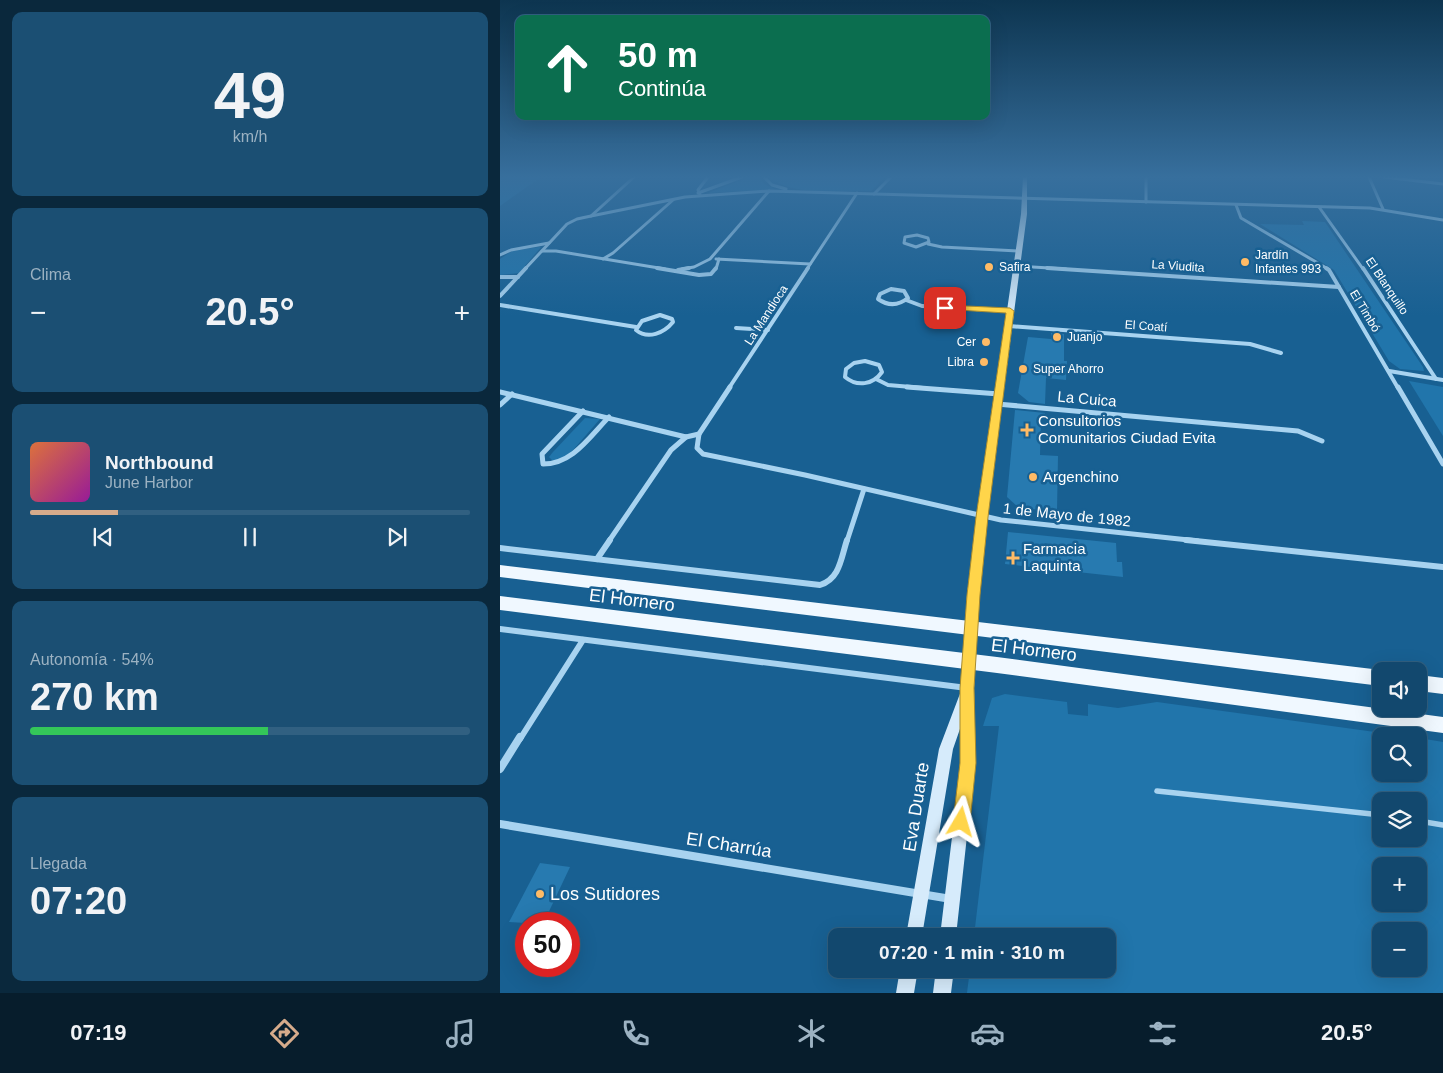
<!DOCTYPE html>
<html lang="es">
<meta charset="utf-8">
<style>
:root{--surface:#12486e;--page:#1b4f73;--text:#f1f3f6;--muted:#9cb2c2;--line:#316081;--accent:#d6ab8b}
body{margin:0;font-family:Arial,sans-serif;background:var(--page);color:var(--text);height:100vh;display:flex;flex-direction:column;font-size:19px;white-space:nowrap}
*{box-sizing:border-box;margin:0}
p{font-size:16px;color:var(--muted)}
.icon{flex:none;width:28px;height:28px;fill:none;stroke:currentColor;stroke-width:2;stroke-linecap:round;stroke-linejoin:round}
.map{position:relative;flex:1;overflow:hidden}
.panel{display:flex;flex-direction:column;gap:12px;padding:12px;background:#0a283c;width:500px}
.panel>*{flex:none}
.banner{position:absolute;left:15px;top:15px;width:475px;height:105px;border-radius:10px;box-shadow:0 5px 20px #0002,0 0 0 1px var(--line);background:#0b6e4f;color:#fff;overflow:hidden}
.controls{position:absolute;left:872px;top:662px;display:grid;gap:10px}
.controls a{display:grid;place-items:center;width:55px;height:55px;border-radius:10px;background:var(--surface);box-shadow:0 5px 20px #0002,0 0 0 1px var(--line);font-size:25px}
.speed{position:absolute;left:15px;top:912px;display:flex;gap:10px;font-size:25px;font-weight:700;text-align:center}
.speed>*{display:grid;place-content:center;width:65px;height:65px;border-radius:50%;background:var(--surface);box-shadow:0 5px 20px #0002,0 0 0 1px var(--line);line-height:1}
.speed .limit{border:8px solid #d22;background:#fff;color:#111}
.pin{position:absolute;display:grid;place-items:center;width:42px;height:42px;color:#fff;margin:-21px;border-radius:10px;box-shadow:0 2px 8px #0006}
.me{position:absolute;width:55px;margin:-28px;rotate:7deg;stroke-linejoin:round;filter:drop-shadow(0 0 4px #0008)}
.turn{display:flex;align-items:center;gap:18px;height:105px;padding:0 20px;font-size:22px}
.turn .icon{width:65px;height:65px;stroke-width:2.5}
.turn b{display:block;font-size:35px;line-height:42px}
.big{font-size:38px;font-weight:700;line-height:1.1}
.panel .widget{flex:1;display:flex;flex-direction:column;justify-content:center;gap:8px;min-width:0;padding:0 18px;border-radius:10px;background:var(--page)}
.panel .dial{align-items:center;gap:0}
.dial b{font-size:65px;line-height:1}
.song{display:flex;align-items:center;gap:15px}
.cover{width:60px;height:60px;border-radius:8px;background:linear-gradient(135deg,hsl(20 70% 55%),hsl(300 70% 35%))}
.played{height:5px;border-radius:2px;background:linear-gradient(90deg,var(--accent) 20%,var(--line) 20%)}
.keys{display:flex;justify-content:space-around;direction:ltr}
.heat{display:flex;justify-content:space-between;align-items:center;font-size:28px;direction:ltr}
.charge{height:8px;border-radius:4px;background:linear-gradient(90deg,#34c759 54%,var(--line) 0)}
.trip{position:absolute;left:328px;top:928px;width:288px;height:50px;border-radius:10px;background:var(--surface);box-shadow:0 5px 20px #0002,0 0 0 1px var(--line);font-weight:700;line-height:50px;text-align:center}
.menu{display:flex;height:80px;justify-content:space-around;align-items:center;background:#071d2c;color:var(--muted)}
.menu .icon{width:35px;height:35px}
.menu .active{color:var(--accent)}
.menu b{font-size:22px;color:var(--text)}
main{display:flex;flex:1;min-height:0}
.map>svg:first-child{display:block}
</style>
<main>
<section class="panel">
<div class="widget dial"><b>49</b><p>km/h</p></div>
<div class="widget"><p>Clima</p>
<div class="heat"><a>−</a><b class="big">20.5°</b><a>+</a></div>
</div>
<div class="widget">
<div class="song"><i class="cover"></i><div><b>Northbound</b><p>June Harbor</p></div></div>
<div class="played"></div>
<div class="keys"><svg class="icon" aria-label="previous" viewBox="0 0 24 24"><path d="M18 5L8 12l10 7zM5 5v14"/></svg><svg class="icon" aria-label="pause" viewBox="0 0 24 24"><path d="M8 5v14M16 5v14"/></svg><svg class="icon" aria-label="next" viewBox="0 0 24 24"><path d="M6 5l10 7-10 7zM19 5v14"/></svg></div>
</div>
<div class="widget"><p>Autonomía · 54%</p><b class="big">270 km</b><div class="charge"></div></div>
<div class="widget"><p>Llegada</p><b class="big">07:20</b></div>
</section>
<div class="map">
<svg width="943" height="993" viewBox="0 0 943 993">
<rect width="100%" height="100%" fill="#186092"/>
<g fill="#2175ab" fill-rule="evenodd">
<path d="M 0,177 L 41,177 L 0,206 Z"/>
<path d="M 249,177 L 259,177 L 264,184 L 275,189 L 208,193 Z"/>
<path d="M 269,177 L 385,177 L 371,191 C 341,190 293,197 269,177 Z"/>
<path d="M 802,221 L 825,222 L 923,367 L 924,371 L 900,369 L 889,361 L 834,270 L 760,224 L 804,225 Z"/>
<path d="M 39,247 L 41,247 L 19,273 L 0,275 L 0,259 L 12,251 Z"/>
<path d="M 909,381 L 943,387 L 943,436 Z"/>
<path d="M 85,418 L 100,419 L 67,457 L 59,460 L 52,460 L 49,457 L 53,452 Z"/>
<path d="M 505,694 L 567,702 L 568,714 L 588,716 L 588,704 L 618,708 L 657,702 L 904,736 L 881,736 L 881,774 L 919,774 L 919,738 L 943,742 L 943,993 L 467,993 L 470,969 L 606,969 L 606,936 L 474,936 L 499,726 L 483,726 L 492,698 ZM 881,801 L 919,801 L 919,839 L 881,839 ZM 881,866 L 919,866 L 919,904 L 881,904 ZM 881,931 L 919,931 L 919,969 L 881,969 Z"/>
</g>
<g fill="#277ab0">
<path d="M 551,333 L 564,334 L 564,361 L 567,361 L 566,380 L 546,378 L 545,404 L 529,402 L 518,393 L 528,337 L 551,339 Z"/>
<path d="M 515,410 L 545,413 L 545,417 L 541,417 L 540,455 L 558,456 L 557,511 L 519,508 L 507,497 Z"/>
<path d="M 508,532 L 616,543 L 617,562 L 622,562 L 623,577 L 505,564 Z"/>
<path d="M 40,863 L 70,867 L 43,924 L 9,922 Z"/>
</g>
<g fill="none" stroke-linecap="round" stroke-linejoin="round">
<g stroke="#a8d3f0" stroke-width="5.5">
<path d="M 657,791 L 881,815"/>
<path d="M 919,821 L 943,825"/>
</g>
<g stroke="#a8d3f0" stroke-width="3">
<path d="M 264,177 L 272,185 L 286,189"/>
<path d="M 646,177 L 646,202"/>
<path d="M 869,177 L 883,209"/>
<path d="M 884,177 L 943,184"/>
<path d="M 198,193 L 242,177"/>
<path d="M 374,194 L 391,177"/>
<path d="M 200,195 L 198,190 L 208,177"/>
<path d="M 736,205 L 741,218 L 828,269"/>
<path d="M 819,207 L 863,269"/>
<path d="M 91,216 L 185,197 L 269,191 L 870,208 L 943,220"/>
<path d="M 417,235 L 428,238 L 429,242 L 416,247 L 404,243 L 405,237 Z"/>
<path d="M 428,244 L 442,247 L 518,251"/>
<path d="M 42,251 L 56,251 L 165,269"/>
<path d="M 0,255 L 11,250 L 49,243"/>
<path d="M 103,259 L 113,253 L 173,200"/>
<path d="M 216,259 L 310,264"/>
<path d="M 516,266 L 566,269"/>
<path d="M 25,269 L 67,224 L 77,219 L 91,216 L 134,177"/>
<path d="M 182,269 L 194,267 L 210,259 L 269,191"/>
<path d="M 216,269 L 219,259"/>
<path d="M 307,269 L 357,193"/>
</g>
<g stroke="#a8d3f0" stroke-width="4">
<path d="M 157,268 L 199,275 L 211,274 L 216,268"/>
<path d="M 547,268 L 839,287"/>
<path d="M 826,268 L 829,270 L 898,388"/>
<path d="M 863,268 L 936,379"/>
<path d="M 178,270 L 189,268"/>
<path d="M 0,277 L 18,277"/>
<path d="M 391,289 L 404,291 L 408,298 C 398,306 388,306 378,299 L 380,294 Z"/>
<path d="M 0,296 L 26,268"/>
<path d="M 406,300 L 422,306 L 510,311"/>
<path d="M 0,305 L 136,327"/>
<path d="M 160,315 L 172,319 L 173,322 C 164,333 148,340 136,330 L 142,321 Z"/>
<path d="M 509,326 L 750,344 L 781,353"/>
<path d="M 236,328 L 268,330"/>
<path d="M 365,361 L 379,365 L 382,372 C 373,385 357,387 345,377 L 346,369 L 354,363 Z"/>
<path d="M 889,371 L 943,380"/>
<path d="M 376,379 L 388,385 L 423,388"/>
<path d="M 229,388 L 308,268"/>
</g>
<g stroke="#a8d3f0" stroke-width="5">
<path d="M 230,387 L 199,434 L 197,448 L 203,454 L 305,475 L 501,520 L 698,541"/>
<path d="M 407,387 L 499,394"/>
<path d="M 898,387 L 943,464"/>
<path d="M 0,392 L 186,437 L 199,434"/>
<path d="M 497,404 L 798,431 L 822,441"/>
<path d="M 0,405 L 12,394"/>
<path d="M 83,411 L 42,454 L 43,464 C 73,464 90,436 109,417"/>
<path d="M 109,541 L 171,450 L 186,437"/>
<path d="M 347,541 L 364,489"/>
</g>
<g stroke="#a8d3f0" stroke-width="6">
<path d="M 686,540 L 943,567"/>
<path d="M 0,548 L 320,585 C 340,579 341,558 347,540"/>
<path d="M 97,559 L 110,540"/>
<path d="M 0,629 L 467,688"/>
<path d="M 20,739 L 83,640"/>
</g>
<g stroke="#a8d3f0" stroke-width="8">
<path d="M 0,769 L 20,737"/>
<path d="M 0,824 L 451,899"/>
</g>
<g fill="#d6ebfb" fill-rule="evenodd">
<path d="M 523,177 L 527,177 L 527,214 L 487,517 L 479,595 L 474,688 L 475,763 L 456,936 L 440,936 L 461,763 L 461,726 L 453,749 L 422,936 L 406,936 L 439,749 L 461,691 L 467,595 L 477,517 L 521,214 Z"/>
<path d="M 400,969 L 418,969 L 414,993 L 396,993 Z"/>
<path d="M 436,969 L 454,969 L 451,993 L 433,993 Z"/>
</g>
<g fill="#f0f8ff" fill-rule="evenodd">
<path d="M 0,565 L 881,670 L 884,671 L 881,671 L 881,686 L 0,577 Z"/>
<path d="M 0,596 L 497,657 L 943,717 L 943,733 L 497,673 L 0,610 Z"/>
<path d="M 919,675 L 943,678 L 943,694 L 919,691 Z"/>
</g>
</g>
<linearGradient id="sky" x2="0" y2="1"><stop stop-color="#0d3550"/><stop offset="0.56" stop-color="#376f9d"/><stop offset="1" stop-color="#376f9d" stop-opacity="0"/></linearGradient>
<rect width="943" height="316" fill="url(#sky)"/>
<path fill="#ffd54a" stroke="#a68a30" d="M 445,305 L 510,308 L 514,311 L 488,517 L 480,595 L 474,688 L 476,763 L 470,822 L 467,828 L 461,830 L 455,828 L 453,822 L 460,763 L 460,688 L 467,595 L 476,517 L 506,313 L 442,309 L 442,306 Z"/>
<g fill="#fb6" stroke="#186092" stroke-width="2">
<circle cx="745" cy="262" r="5"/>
<circle cx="489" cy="267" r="5"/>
<circle cx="557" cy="337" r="5"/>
<circle cx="486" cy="342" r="5"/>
<circle cx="484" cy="362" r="5"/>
<circle cx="523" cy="369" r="5"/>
<path d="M524.5 422.5h5v5h5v5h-5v5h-5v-5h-5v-5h5z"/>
<circle cx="533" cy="477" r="5"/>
<path d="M510.5 550.5h5v5h5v5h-5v5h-5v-5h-5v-5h5z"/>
<circle cx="40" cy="894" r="5"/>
</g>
<g text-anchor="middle" stroke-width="5" stroke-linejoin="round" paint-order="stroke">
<g font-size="12" fill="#fff" stroke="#186092" text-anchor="start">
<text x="755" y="259">Jardín<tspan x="755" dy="14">Infantes 993</tspan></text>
<text x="499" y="271">Safira</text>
<text x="567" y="341">Juanjo</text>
<text x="476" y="346" text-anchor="end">Cer</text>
<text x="474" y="366" text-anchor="end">Libra</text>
<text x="533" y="373">Super Ahorro</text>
</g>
<g font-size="12" fill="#fff" stroke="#186092">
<text transform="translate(678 266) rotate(4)" y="4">La Viudita</text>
<text transform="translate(887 286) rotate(56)" y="4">El Blanquillo</text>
<text transform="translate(865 311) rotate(59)" y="4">El Timbó</text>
<text transform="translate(266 315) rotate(-57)" y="4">La Mandioca</text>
<text transform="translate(646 326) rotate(4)" y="4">El Coatí</text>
</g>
<g font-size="15" fill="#fff" stroke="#186092">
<text transform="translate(587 399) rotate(5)" y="5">La Cuica</text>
<text transform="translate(567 515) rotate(6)" y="5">1 de Mayo de 1982</text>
</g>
<g font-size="15" fill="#fff" stroke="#186092" text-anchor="start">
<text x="538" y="426">Consultorios<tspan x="538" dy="17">Comunitarios Ciudad Evita</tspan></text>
<text x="543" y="482">Argenchino</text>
<text x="523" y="554">Farmacia<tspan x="523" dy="17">Laquinta</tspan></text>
</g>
<g font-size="18" fill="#fff" stroke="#186092">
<text transform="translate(132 600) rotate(7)" y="6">El Hornero</text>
<text transform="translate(534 650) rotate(7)" y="6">El Hornero</text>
<text transform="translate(416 807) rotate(-81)" y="6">Eva Duarte</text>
<text transform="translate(229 845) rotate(9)" y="6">El Charrúa</text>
</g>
<g font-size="18" fill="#fff" stroke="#186092" text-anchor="start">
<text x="50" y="900">Los Sutidores</text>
</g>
</g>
</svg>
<div class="controls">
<a><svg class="icon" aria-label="sound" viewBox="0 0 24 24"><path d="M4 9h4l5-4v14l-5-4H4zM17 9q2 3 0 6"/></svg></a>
<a><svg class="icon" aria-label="search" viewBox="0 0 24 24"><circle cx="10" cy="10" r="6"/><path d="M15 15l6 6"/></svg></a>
<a><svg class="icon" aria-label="layers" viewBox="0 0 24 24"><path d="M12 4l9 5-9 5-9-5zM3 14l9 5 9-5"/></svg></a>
<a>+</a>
<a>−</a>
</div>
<div class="speed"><div class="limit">50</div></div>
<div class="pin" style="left:445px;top:308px;background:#d93025"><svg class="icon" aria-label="arrive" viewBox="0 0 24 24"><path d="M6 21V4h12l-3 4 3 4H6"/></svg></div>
<svg class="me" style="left:461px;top:822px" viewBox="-20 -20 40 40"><path d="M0-17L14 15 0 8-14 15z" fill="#ffd54a" stroke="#fff" stroke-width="4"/></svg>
<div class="trip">07:20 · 1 min · 310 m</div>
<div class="banner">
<div class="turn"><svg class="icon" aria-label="ahead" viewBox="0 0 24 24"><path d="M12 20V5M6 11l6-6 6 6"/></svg><div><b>50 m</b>Continúa</div></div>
</div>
</div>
</main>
<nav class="menu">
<b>07:19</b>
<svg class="icon active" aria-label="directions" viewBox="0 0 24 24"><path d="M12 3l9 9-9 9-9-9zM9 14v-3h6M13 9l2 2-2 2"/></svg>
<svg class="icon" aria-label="music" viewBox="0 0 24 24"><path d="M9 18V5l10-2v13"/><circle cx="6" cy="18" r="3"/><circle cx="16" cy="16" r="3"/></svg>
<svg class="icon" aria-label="phone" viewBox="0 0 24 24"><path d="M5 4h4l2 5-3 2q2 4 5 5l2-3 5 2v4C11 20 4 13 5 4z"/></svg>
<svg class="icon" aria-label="climate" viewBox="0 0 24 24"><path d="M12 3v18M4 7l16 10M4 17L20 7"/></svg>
<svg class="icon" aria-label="car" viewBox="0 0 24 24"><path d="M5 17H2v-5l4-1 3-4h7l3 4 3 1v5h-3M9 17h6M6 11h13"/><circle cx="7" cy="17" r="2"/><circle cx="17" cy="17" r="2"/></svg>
<svg class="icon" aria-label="filters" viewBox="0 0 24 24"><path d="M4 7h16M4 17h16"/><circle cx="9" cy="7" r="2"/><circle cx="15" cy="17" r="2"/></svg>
<b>20.5°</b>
</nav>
